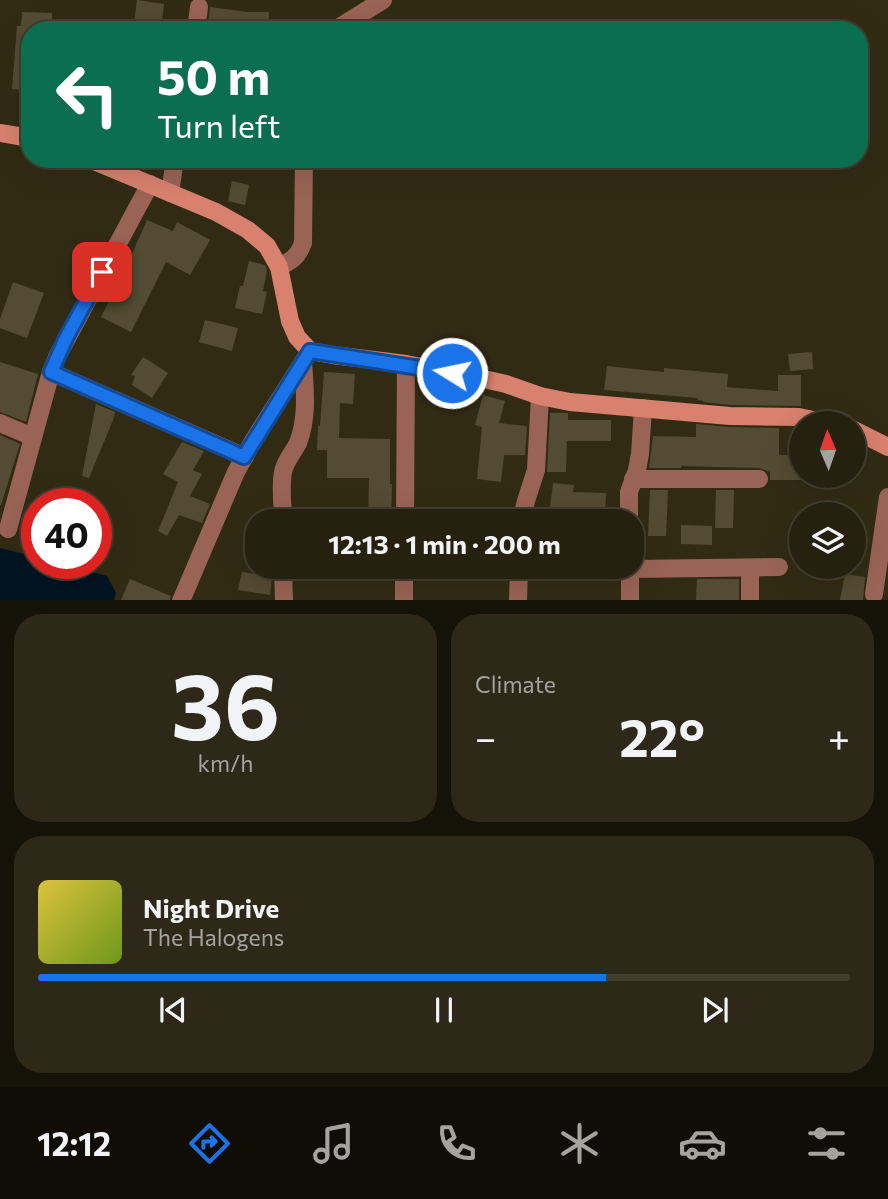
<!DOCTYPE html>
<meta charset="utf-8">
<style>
:root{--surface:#26200f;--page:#2e2818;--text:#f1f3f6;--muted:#a4a39e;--line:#423e2f;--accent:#1a73e8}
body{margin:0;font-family:Commissioner,sans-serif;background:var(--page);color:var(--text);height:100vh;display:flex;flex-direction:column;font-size:26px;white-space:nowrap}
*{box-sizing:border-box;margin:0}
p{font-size:23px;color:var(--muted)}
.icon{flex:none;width:38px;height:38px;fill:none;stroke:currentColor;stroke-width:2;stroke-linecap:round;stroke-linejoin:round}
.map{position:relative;height:600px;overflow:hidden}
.sheet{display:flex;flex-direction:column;gap:14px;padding:14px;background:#151208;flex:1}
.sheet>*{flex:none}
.guide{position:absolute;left:21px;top:21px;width:847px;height:147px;border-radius:28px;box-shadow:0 7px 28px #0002,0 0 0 2px var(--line);background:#0b6e4f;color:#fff;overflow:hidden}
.needle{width:46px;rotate:358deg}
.fabs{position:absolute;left:789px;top:411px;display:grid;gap:14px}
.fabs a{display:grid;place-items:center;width:77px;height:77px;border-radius:50%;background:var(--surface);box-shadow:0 7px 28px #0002,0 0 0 2px var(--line);font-size:35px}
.speed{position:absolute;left:21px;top:488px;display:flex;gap:14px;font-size:35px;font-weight:700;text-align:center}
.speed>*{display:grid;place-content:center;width:91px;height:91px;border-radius:50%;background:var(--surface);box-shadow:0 7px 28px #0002,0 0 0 2px var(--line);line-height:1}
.speed .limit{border:10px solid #d22;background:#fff;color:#111}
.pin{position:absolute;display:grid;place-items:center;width:60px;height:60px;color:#fff;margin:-30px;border-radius:14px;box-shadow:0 4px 10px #0006}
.me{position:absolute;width:77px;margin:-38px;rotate:280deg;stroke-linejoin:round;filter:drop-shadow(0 0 5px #0008)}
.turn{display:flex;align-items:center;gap:24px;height:147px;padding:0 21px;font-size:32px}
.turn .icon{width:91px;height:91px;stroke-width:2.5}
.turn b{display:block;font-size:49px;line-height:60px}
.big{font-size:52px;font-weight:700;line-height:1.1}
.sheet .card{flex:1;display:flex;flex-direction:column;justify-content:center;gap:10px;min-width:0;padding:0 24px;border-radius:28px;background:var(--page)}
.sheet .dial{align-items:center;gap:0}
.dial b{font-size:91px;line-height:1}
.song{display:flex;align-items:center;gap:21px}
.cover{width:84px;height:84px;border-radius:10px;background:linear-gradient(135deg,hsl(50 70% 55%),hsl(80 70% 35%))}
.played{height:7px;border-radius:4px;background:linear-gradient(90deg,var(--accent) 70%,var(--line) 70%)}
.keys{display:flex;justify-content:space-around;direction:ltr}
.heat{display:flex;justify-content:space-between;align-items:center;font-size:38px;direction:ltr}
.sheet .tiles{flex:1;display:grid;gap:14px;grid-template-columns:1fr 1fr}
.card:last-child{grid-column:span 2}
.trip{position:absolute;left:245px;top:509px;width:399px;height:70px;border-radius:28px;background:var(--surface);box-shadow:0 7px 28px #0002,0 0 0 2px var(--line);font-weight:700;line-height:70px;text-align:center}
.tabs{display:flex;height:112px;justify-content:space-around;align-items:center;background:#0f0d06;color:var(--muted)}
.tabs .icon{width:49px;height:49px}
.tabs .active{color:var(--accent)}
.tabs b{font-size:32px;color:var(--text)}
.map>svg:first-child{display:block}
</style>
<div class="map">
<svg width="888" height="601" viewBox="0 0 888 601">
<rect width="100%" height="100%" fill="#322b14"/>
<path fill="#001420" d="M 0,548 L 37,557 L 37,564 L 60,564 L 107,576 L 116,593 L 114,600 L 0,600 Z"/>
<g fill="#534b33">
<path d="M 137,0 L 164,4 L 161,30 L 133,30 Z"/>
<path d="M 210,7 L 248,12 L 269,12 L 269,30 L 207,30 Z"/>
<path d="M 22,12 L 52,13 L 52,30 L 30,30 L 30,91 L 12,89 L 17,26 L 21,26 Z"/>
<path d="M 232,181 L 249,185 L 245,205 L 228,201 Z"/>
<path d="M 147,220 L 173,231 L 177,222 L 210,240 L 190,275 L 166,262 L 131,332 L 101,317 L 132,254 Z"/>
<path d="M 249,261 L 265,265 L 267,270 L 263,291 L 267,292 L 262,314 L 235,308 L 240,286 L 243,286 Z"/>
<path d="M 13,282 L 44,293 L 27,338 L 0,328 L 0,319 Z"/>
<path d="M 205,320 L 238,328 L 232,351 L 199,342 Z"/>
<path d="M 812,352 L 813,369 L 790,371 L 788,354 Z"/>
<path d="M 143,357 L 168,373 L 152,398 L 132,385 L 135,376 L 131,375 Z"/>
<path d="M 0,362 L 38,374 L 26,422 L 0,412 Z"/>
<path d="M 607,366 L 664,372 L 664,368 L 728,374 L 727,387 L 778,391 L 778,375 L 801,375 L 801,406 L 731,405 L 703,402 L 703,401 L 698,400 L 698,398 L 604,390 Z"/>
<path d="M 324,372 L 355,374 L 353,404 L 340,403 L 339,438 L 390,439 L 390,484 L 392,484 L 391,522 L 368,521 L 369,478 L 327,478 L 327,450 L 317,450 L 318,426 L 320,426 Z"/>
<path d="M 483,395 L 505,401 L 499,423 L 527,426 L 525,455 L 504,455 L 501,482 L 477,479 L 482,427 L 475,425 Z"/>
<path d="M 96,404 L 115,412 L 113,420 L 89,478 L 82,476 Z"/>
<path d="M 550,413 L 568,413 L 568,420 L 611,420 L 611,441 L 567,441 L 566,472 L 547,472 Z"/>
<path d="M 696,424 L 730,427 L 779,428 L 779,455 L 802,455 L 802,480 L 770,480 L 770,472 L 759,468 L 681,466 L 681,468 L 649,468 L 653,436 L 696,437 Z"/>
<path d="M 0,435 L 20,444 L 1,505 L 0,505 Z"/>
<path d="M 182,442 L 204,451 L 193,470 L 202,474 L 190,496 L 210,504 L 202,523 L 179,515 L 167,536 L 158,531 L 178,482 L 163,474 Z"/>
<path d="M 553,483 L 574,485 L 573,492 L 606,493 L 605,522 L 587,522 L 549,517 Z"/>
<path d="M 650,490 L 668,490 L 666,536 L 648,536 Z"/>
<path d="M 716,490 L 734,490 L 733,528 L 715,528 Z"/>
<path d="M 681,525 L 712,526 L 712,545 L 681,544 Z"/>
<path d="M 242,572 L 272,577 L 270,595 L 238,590 Z"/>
<path d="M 845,574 L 865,577 L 863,600 L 840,600 Z"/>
<path d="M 130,579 L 171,596 L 170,600 L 121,600 Z"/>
<path d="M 697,579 L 739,579 L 739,600 L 696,600 Z"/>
</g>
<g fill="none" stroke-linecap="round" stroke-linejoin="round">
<g stroke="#9a6357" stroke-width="18">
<path d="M 196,30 L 199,7"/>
<path d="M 335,30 L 383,0"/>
<path d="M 170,193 L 175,159"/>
<path d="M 279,267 C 291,261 298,257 303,243 L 304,159"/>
<path d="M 51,372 L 245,457"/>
<path d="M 0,423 L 33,437"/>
<path d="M 633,479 L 759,479"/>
<path d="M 283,522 C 283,506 280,488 283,472 C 285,461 293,453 298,443 C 308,417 305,389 303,362"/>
<path d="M 405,522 L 406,364"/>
<path d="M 521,522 L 526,501 L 536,470 L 540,396"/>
<path d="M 629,522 L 629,492 L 637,470 L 640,454 L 643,408"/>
<path d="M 8,529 L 51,372 L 58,355 L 150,184"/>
<path d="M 283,567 L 284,601"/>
<path d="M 750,568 L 750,601"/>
<path d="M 630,569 L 779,567"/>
<path d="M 874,594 L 888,497"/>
<path d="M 181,601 L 236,472 L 253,441 L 310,351"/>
<path d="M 404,601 L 404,567"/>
<path d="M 518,601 L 519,567"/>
<path d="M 630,601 L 630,567"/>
</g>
<g stroke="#d8816e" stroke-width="18">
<path d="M 0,133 L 30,138"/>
<path d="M 89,159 L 216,212 L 248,230 L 267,246 L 279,267 L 290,321 L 297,337 L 310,351 L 333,355 L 406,364 L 475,377 L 506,384 L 540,396 L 570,402 L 730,416 L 799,417 L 832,424"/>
<path d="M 854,430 L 888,447"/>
</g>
</g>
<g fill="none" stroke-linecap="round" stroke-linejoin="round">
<g stroke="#114b97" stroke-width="18">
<path id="route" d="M 102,272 L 66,338 L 51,372 L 244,457 L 310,351 L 452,373"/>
</g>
<use href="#route" stroke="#1a73e8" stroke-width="12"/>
</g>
</svg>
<div class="fabs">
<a><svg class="needle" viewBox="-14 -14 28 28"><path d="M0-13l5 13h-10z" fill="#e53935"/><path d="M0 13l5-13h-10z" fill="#a4a39e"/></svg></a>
<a><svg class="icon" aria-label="layers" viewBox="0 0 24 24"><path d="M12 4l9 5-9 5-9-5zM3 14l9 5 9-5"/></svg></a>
</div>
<div class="speed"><div class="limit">40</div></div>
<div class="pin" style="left:102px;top:272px;background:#d93025"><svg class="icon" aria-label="arrive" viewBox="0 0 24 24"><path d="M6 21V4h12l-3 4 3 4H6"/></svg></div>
<svg class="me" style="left:452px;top:373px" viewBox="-20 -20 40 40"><circle r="17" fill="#1a73e8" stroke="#fff" stroke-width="3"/><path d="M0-11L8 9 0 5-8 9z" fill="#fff"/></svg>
<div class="trip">12:13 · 1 min · 200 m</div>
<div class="guide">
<div class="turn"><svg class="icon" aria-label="left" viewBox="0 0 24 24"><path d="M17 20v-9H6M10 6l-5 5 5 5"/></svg><div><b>50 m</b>Turn left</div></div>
</div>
</div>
<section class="sheet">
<div class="tiles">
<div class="card dial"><b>36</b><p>km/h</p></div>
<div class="card"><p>Climate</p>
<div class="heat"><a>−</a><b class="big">22°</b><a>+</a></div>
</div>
<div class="card">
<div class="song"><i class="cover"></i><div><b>Night Drive</b><p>The Halogens</p></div></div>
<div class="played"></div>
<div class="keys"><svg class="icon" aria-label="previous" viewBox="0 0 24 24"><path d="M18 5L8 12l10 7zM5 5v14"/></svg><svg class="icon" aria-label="pause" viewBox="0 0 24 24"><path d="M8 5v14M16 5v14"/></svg><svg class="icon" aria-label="next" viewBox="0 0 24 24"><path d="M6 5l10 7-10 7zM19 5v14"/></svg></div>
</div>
</div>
</section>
<nav class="tabs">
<b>12:12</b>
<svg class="icon active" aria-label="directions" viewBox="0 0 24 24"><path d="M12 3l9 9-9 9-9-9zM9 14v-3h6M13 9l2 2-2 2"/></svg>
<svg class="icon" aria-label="music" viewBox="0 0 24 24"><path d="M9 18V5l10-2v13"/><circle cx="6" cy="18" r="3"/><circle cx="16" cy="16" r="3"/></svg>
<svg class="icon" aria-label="phone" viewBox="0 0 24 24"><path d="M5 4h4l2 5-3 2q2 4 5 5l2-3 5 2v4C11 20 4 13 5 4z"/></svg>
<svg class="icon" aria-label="climate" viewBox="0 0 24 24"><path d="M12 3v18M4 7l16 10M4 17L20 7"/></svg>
<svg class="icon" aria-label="car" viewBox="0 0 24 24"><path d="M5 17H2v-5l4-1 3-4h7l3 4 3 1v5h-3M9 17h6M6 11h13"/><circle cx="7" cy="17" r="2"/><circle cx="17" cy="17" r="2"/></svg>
<svg class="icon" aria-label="filters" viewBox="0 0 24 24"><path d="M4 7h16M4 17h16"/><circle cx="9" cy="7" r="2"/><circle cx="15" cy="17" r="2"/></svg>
</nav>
